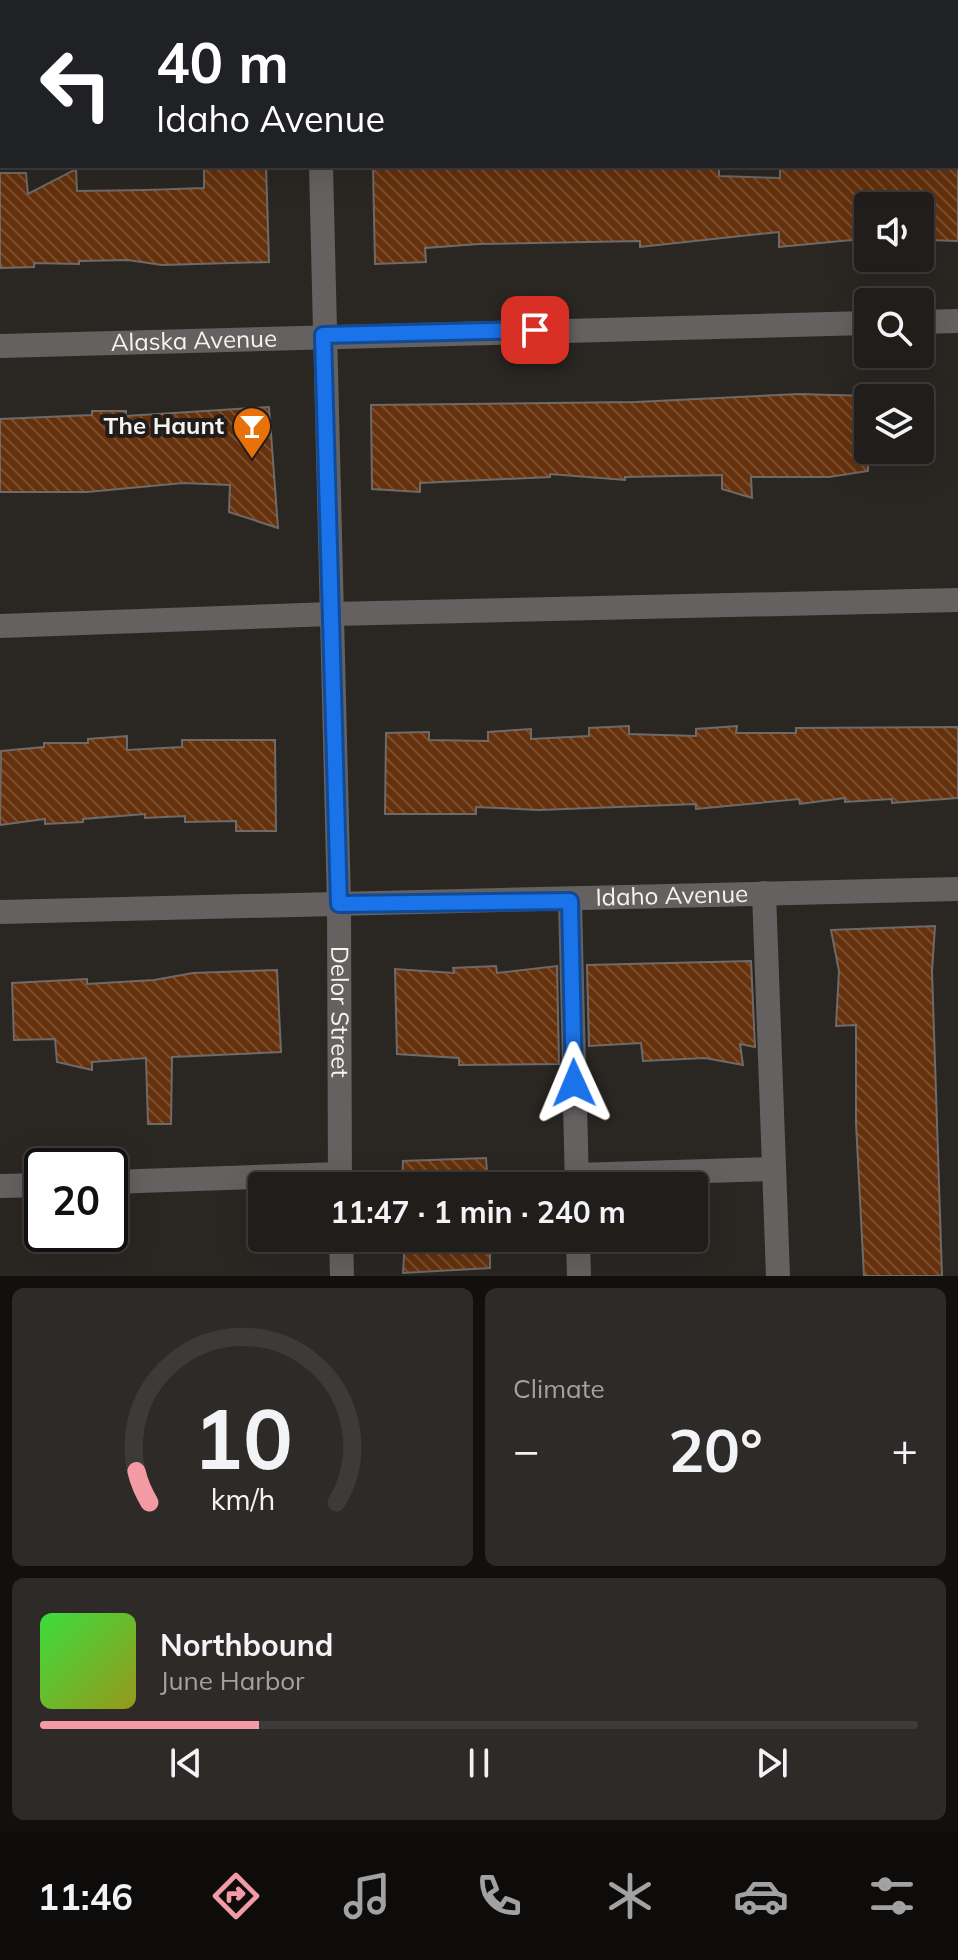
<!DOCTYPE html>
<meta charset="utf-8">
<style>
:root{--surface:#201d1a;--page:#2d2a27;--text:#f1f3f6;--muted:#a2a2a2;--line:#3d3b39;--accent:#f49aa5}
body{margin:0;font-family:Mulish,sans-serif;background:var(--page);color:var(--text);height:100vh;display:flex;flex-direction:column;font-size:30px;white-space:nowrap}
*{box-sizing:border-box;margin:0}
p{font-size:26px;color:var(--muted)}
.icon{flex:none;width:44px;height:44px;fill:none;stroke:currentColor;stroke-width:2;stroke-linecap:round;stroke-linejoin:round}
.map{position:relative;height:1276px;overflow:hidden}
.side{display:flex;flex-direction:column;gap:12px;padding:12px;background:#12100e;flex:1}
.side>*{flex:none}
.top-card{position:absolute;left:0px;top:0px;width:958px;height:168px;box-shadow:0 8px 32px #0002,0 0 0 2px var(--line);background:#202124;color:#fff;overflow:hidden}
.fabs{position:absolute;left:854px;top:192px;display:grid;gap:16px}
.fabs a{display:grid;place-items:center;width:80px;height:80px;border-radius:8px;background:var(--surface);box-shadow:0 8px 32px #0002,0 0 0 2px var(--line);font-size:40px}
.speed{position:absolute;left:24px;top:1148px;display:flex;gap:16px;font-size:40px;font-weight:700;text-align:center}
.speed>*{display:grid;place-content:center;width:104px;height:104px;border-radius:50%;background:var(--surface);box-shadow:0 8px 32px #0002,0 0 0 2px var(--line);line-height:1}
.speed .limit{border:4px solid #111;border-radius:12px;background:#fff;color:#111}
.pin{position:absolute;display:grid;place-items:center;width:68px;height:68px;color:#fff;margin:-34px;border-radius:16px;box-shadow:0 4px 12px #0006}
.me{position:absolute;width:88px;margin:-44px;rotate:359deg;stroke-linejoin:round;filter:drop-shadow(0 0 6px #0008)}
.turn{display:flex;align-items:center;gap:28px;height:168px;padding:0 24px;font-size:36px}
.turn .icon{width:104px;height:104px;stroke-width:2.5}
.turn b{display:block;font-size:56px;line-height:68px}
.big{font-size:60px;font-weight:700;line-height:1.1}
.side .card{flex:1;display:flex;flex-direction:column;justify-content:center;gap:12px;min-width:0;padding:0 28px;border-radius:12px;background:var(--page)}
.side .dial{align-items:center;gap:0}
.dial svg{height:208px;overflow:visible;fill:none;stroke:var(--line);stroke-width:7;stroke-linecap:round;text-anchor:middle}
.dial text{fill:var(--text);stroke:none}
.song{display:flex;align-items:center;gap:24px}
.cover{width:96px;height:96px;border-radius:12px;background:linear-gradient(135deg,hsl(120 70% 55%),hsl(60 70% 35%))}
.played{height:8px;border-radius:4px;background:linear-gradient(90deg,var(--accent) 25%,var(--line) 25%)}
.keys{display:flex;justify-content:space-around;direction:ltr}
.heat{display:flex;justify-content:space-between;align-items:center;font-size:44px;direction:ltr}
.side .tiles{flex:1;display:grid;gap:12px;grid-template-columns:1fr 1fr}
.card:last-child{grid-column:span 2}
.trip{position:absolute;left:248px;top:1172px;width:460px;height:80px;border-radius:8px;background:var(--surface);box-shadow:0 8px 32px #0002,0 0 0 2px var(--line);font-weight:700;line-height:80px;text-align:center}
.menu{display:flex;height:128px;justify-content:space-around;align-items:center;background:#0d0c0a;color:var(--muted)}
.menu .icon{width:56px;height:56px}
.menu .active{color:var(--accent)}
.menu b{font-size:36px;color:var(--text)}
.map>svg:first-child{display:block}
</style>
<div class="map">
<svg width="958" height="1276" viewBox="0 0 958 1276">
<defs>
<pattern id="building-back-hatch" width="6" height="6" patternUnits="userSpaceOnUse" patternTransform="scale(2)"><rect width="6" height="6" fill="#65310c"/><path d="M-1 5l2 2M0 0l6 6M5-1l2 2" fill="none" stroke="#7c4f30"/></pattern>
</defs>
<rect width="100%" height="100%" fill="#2a2723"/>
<g fill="url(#building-back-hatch)" stroke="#6f6a67" stroke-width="2">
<path d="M 204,166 L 266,166 L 269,262 L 162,265 L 128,260 L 79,261 L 79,264 L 34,263 L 34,267 L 0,268 L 0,173 L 26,173 L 28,194 L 76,169 L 77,191 L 147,190 L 204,188 Z"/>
<path d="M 373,166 L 719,166 L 719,176 L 780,178 L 780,166 L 958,166 L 958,241 L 928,240 L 926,206 L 868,206 L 868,244 L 852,240 L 779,247 L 779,232 L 640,247 L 640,241 L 479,244 L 425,248 L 426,262 L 375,264 Z"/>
<path d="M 799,394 L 868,396 L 868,471 L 829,477 L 751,477 L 752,498 L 722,489 L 722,475 L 625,477 L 625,480 L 550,474 L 550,477 L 420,483 L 420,492 L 372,489 L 371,405 L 636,402 Z"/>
<path d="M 269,407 L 278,528 L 229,512 L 230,485 L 183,483 L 87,492 L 0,492 L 0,419 L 92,415 L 92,411 L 126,411 L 126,416 Z"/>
<path d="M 629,726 L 629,734 L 696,736 L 696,729 L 737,726 L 736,733 L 796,733 L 796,728 L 958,727 L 958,798 L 892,803 L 892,799 L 845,802 L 845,798 L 800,804 L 799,799 L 696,809 L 696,804 L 539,810 L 476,807 L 476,814 L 385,814 L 386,733 L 429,732 L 429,740 L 488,741 L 488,732 L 531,729 L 531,739 L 589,736 L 589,728 Z"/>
<path d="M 127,736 L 127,750 L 182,747 L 182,740 L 275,740 L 276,831 L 236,831 L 236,821 L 185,822 L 185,816 L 145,818 L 145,814 L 83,819 L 83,822 L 45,824 L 45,819 L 0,825 L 1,751 L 44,747 L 44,743 L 88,743 L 88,739 Z"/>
<path d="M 935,926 L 932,971 L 942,1276 L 864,1276 L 856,1123 L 856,1025 L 836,1026 L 839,971 L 831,930 Z"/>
<path d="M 751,961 L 755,1047 L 740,1044 L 743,1065 L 705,1058 L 643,1061 L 641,1043 L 589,1046 L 587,965 Z"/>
<path d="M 496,966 L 497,973 L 557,966 L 559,1064 L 459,1065 L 459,1058 L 397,1054 L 395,969 L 454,973 L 453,968 Z"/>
<path d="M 277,970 L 281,1052 L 172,1057 L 171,1124 L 148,1124 L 146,1058 L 92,1062 L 92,1070 L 57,1062 L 55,1039 L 14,1040 L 12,983 L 87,979 L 87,984 L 154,980 L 193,973 Z"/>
<path d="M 486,1158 L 488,1186 L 402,1186 L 403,1161 Z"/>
<path d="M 405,1238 L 490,1238 L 490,1268 L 403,1273 Z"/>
</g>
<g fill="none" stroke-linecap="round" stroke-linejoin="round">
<g stroke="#646160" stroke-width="24">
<path d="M 319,0 L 319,2"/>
<path d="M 956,40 L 958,40"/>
<path d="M 0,60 L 2,60"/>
<path id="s1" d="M 321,166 L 339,904 L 340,1186"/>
<path d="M 920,322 L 958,321"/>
<path id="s2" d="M 0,346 L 868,323"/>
<path d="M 0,626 L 332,614 L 958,600"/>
<path d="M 764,893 L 778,1276"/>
<path d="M 570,901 L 577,1186"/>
<path id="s3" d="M 0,912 L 958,889"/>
<path d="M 576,1175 L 774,1169"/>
<path d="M 110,1182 L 339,1174"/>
<path d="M 0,1186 L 42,1185"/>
<path d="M 341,1238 L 342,1276"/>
<path d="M 578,1238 L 579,1276"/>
</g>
</g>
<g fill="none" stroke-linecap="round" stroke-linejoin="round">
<g stroke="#114b97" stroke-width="20">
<path id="route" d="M 535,330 L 323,335 L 339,904 L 570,901 L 574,1083"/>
</g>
<use href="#route" stroke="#1a73e8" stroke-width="14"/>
</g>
<defs>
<g id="bar-pin" transform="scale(2)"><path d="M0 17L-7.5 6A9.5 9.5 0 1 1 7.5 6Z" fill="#e8710a" stroke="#201d1a"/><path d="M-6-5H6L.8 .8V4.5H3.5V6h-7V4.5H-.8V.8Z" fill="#fff"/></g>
</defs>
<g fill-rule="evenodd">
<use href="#bar-pin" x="252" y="426"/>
</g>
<g text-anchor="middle" stroke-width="8" stroke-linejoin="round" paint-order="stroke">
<g font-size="24" fill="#f6f4f1" stroke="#201d1a">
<text dy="8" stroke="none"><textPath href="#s2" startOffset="194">Alaska Avenue</textPath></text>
<text dy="8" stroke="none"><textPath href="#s3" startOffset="672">Idaho Avenue</textPath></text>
<text dy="8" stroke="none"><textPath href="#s1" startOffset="846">Delor Street</textPath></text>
</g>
<g font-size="24" font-weight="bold" fill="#f6f4f1" stroke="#201d1a" text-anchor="end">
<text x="224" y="434">The Haunt</text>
</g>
</g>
</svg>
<div class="fabs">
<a><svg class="icon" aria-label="sound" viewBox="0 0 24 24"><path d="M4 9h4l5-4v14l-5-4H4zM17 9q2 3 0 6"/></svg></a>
<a><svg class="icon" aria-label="search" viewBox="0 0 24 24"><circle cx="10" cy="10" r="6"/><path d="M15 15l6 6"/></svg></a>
<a><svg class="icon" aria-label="layers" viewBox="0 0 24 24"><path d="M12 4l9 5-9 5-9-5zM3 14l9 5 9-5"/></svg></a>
</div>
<div class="speed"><div class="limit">20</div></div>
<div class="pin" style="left:535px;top:330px;background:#d93025"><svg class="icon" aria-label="arrive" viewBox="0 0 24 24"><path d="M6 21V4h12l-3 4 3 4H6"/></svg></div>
<svg class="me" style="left:574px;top:1083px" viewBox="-20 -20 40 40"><path d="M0-17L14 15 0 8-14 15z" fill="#1a73e8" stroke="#fff" stroke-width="4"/></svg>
<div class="trip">11:47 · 1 min · 240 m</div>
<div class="top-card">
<div class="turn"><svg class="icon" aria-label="left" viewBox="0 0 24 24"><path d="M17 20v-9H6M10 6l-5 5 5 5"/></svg><div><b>40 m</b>Idaho Avenue</div></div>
</div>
</div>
<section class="side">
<div class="tiles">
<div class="card dial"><svg viewBox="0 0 100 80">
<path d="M14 69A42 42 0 1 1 86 69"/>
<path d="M14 69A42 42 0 0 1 9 57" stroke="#f49aa5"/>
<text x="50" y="56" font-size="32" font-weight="700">10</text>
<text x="50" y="72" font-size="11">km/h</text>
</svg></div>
<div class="card"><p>Climate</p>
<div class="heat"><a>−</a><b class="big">20°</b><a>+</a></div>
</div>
<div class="card">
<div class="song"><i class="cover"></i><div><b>Northbound</b><p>June Harbor</p></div></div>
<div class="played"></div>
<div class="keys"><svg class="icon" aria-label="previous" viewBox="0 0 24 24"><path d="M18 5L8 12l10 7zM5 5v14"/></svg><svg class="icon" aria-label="pause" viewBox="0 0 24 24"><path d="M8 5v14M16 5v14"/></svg><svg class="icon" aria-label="next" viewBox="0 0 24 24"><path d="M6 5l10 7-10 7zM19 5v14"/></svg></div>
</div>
</div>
</section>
<nav class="menu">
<b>11:46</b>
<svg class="icon active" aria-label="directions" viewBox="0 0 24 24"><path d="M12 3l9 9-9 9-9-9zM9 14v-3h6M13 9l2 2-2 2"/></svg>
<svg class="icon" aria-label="music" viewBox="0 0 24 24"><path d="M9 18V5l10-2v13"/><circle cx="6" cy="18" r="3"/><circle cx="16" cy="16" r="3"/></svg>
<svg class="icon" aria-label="phone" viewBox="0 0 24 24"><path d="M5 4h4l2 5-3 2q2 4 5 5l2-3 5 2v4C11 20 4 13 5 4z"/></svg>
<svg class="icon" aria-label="climate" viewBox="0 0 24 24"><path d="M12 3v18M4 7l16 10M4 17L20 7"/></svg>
<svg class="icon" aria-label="car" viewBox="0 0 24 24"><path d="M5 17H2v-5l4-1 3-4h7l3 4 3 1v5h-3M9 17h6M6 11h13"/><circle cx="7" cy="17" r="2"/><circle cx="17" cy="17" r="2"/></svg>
<svg class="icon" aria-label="filters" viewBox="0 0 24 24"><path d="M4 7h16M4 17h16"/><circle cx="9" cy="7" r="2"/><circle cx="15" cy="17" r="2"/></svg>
</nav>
